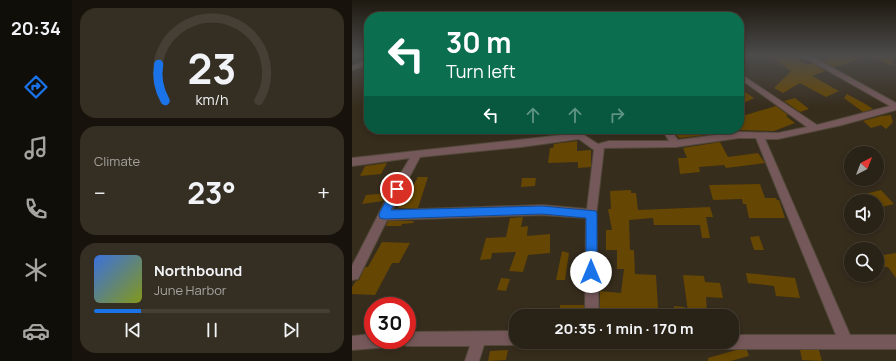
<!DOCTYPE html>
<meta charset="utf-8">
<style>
:root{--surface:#292216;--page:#352f23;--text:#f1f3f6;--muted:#a5a4a1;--line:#453f35;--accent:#1a73e8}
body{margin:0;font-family:Manrope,sans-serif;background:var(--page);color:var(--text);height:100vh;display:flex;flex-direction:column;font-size:15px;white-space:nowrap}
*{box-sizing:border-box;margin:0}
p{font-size:13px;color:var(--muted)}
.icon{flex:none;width:22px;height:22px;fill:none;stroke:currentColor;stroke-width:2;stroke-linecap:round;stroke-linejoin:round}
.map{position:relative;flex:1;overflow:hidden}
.side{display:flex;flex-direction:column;gap:8px;padding:8px;background:#17130c;width:280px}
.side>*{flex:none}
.guide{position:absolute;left:12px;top:12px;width:380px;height:122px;border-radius:16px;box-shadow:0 2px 6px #0003,0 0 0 1px var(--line);background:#0b6e4f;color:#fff;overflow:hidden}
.needle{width:26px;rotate:42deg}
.fabs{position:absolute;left:492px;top:146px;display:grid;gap:8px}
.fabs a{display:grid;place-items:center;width:40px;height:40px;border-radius:50%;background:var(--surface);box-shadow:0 2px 6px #0003,0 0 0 1px var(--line);font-size:20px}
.speed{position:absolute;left:12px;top:297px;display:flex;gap:8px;font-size:20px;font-weight:700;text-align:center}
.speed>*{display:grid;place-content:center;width:52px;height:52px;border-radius:50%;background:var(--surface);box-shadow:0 2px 6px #0003,0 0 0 1px var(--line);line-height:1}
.speed .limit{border:6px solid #d22;background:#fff;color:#111}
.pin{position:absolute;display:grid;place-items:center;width:34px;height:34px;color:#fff;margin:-17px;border:2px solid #fff;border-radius:50%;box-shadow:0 1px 4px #0007}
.me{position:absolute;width:44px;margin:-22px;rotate:0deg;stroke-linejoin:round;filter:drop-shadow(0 0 3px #0008)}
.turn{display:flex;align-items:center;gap:14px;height:84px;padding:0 16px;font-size:18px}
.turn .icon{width:52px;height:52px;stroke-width:2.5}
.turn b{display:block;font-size:28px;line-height:34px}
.lanes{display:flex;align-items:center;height:38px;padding:0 16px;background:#0003;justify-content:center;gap:20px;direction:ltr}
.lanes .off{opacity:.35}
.big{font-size:30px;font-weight:700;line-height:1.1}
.side .card{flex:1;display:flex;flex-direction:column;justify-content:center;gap:6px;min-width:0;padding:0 14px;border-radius:16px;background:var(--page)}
.side .dial{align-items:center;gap:0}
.dial svg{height:104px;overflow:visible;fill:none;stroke:var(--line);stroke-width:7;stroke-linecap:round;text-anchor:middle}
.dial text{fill:var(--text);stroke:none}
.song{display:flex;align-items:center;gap:12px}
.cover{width:48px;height:48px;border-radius:6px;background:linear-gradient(135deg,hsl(220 70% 55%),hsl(70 70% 35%))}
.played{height:4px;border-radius:2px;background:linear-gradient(90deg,var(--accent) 20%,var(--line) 20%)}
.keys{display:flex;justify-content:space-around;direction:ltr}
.heat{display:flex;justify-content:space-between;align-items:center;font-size:22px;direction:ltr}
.trip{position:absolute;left:157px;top:309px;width:230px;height:40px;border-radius:16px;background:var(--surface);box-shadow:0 2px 6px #0003,0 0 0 1px var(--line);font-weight:700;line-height:40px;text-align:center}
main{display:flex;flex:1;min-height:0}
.tab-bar{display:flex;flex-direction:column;width:72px;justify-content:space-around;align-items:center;background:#100e09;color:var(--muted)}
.tab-bar .icon{width:28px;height:28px}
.tab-bar .current{color:var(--accent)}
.tab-bar b{font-size:18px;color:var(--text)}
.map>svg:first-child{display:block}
</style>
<main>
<nav class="tab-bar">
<b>20:34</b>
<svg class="icon current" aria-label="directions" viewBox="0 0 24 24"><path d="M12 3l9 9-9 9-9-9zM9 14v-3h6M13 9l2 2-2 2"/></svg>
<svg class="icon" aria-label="music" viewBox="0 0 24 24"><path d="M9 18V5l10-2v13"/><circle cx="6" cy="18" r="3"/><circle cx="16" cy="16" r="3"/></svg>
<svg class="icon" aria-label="phone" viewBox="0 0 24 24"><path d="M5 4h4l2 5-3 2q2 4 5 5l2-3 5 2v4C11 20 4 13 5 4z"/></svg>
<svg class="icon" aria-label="climate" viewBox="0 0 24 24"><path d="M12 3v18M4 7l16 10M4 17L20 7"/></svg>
<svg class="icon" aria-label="car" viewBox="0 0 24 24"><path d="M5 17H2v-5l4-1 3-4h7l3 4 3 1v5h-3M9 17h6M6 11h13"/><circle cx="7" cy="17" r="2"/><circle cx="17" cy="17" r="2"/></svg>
</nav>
<section class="side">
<div class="card dial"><svg viewBox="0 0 100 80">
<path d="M14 69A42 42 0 1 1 86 69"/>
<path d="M14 69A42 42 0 0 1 9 41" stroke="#1a73e8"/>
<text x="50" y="56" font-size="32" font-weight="700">23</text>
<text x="50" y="72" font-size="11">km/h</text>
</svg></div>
<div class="card"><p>Climate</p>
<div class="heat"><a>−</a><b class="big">23°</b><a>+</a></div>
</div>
<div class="card">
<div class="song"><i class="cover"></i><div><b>Northbound</b><p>June Harbor</p></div></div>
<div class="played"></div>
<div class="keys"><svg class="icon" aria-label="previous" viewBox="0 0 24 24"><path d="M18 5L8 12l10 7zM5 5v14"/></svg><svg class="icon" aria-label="pause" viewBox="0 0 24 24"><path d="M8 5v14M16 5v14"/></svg><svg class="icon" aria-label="next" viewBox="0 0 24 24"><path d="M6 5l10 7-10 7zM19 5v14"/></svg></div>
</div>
</section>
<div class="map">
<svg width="544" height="361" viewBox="0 0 544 361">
<rect width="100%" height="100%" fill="#372d1d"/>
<g fill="#654602">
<path d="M 418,56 L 440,56 L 455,65 L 460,63 L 473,71 L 460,76 L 487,91 L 474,97 L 448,83 L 431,93 L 422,88 L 439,71 Z"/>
<path d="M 482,56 L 511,56 L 511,57 L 488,66 L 486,65 L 482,67 L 470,60 Z"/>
<path d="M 517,56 L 543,56 L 540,66 Z"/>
<path d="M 387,88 L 402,98 L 387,105 Z"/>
<path d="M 495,94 L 515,105 L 521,109 L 511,112 L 492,98 Z"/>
<path d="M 443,98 L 457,109 L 448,112 L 432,101 Z"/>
<path d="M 424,106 L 436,115 L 434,116 L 443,123 L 422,131 L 387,130 L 387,117 Z"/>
<path d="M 539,115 L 541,122 L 534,129 L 529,125 L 519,128 L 511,121 L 529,116 Z"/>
<path d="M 320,129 L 361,129 L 364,134 L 327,138 Z"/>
<path d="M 225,141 L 225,151 L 239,150 L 239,167 L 226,168 L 226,162 L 196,163 L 198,148 L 201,148 L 202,144 Z"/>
<path d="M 368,142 L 376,157 L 406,153 L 413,163 L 374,168 L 372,165 L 347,167 L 348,172 L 328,174 L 326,158 L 335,158 L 331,148 Z"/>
<path d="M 35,163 L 29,174 L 8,176 L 13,166 Z"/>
<path d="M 66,177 L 76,177 L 66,208 L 43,208 L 46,208 L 51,196 L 56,195 Z"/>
<path d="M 170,178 L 184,178 L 183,186 L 169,187 Z"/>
<path d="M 408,184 L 413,198 L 424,198 L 425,200 L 427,200 L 433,218 L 397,218 L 394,204 L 391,204 L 390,199 L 361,200 L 357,185 Z"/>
<path d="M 279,190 L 279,193 L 284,193 L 286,210 L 358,207 L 361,217 L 354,217 L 358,238 L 350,238 L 348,225 L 302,225 L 301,218 L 277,220 L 278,250 L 282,250 L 283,274 L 304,275 L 306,308 L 283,308 L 283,313 L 278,313 L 278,315 L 248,313 L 248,291 L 269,293 L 272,269 L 265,269 L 265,250 L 254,250 L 254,230 L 260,230 L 256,209 L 259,209 L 258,191 Z"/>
<path d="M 529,190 L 542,204 L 525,208 L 525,201 L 499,201 L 498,198 Z"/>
<path d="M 36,193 L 31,201 L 10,204 L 14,195 Z"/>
<path d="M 171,217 L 169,227 L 176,226 L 175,236 L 198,234 L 198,253 L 176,255 L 171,272 L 157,271 L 164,252 L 140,253 L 139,259 L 128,260 L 134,238 L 154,237 L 158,218 Z"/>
<path d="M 36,221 L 62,221 L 61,223 L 50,224 L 49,226 L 34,226 Z"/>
<path d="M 407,236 L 412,250 L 402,250 L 398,237 Z"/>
<path d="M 30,242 L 58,243 L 47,263 L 40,263 L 23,295 L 0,294 L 0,287 L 4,281 L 7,280 L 13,267 L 16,267 Z"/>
<path d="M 210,251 L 217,253 L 213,280 L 204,280 Z"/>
<path d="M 544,253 L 544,278 L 536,267 L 525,267 L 525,256 Z"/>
<path d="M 394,273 L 443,278 L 448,298 L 424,296 L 422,286 L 396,283 Z"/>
<path d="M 331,275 L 352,276 L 353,282 L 368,283 L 371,298 L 354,297 L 355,313 L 336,312 Z"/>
<path d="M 149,278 L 158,279 L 154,291 L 145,290 Z"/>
<path d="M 208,305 L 232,305 L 232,316 L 207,316 Z"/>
<path d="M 322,306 L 333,307 L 333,316 L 322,316 Z"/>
<path d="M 156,350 L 154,360 L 136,361 L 138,351 Z"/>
<path d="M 384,350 L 395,350 L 397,356 L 379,361 L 356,361 L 356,358 Z"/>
<path d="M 448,350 L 467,350 L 470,361 L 450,360 Z"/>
</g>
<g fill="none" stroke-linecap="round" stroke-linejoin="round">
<g stroke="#52493a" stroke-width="2">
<g id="street">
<path d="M 450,56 L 459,56 L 544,103 L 544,110 L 490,125 L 426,139 L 413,139 L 498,335 L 544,335 L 544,349 L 371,349 L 366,347 L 364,342 L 380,342 L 380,335 L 484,335 L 404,138 L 387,138 L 324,147 L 252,148 L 244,216 L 247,316 L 233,316 L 234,218 L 190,215 L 35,220 L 6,279 L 0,280 L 0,266 L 41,186 L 58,158 L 0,166 L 0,158 L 229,133 L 246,144 L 257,141 L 317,141 L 310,129 L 318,129 L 326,140 L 387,132 L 426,133 L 455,127 L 387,78 L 387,73 L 465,125 L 538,106 ZM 227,139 L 242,150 L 235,209 L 190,205 L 40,210 L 68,157 L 169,147 Z"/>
<path d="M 17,60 L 17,64 L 0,70 L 0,66 Z"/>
<path d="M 164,331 L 164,342 L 169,343 L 164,345 L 132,345 L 127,361 L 113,361 L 118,346 L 55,346 L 50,344 L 48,340 L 55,340 L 55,332 Z"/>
<path d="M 21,334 L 21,340 L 44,340 L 42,345 L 37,347 L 0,350 L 0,336 Z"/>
</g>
</g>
<use href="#street" fill="#75585a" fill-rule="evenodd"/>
</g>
<linearGradient id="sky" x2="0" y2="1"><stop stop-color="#1e1910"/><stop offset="0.52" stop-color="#4d4c4c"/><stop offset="1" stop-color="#4d4c4c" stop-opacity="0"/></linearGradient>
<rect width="544" height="107" fill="url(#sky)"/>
<path fill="#1a73e8" stroke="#114b97" d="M 45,185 L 48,186 L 50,189 L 39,210 L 190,206 L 244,211 L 245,214 L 245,272 L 243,276 L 239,278 L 235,276 L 234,272 L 234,218 L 190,214 L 32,219 L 28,218 L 27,215 L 28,212 L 42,186 Z"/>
</svg>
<div class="fabs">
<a><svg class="needle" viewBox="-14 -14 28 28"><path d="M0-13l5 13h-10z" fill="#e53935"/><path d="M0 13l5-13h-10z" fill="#a5a4a1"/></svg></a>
<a><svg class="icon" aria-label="sound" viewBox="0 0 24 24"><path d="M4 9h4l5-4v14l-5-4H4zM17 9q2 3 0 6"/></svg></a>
<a><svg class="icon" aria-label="search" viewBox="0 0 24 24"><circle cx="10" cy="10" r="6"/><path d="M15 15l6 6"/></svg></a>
</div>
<div class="speed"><div class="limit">30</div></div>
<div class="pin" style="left:45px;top:189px;background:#d93025"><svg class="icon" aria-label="arrive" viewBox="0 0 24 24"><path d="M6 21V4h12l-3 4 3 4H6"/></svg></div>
<svg class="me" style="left:239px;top:272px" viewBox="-20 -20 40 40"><circle r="19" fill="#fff"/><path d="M0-13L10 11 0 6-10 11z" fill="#1a73e8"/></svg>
<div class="trip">20:35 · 1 min · 170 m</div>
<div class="guide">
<div class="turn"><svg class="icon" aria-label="left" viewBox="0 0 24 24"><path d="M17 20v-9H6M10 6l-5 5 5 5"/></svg><div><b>30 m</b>Turn left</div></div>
<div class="lanes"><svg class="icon" aria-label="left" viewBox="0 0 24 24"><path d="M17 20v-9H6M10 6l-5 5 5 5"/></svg><svg class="icon off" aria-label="ahead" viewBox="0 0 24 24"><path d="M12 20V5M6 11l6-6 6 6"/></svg><svg class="icon off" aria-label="ahead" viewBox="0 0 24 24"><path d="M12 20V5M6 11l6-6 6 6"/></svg><svg class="icon off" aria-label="right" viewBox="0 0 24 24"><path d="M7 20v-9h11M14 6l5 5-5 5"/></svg></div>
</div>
</div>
</main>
